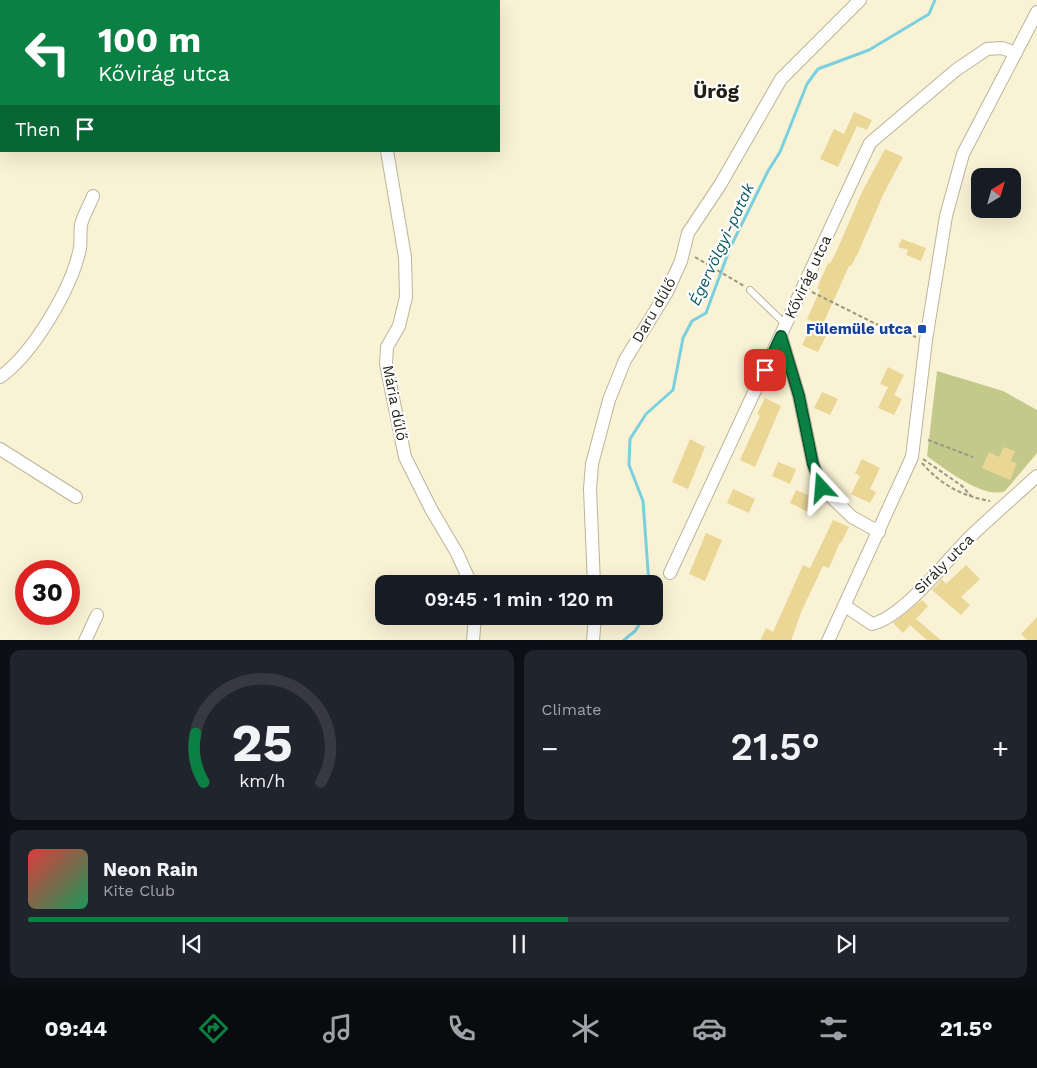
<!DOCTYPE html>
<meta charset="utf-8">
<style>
:root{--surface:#171b24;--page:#20242c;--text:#f1f3f6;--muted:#9ea1a6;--line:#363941;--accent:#0b8043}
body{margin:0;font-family:"Work Sans",sans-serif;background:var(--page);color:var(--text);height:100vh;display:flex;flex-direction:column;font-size:19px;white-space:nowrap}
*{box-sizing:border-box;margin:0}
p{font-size:16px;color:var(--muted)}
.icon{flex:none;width:28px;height:28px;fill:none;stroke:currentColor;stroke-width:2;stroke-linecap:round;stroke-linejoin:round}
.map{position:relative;height:640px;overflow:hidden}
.drawer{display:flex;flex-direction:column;gap:10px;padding:10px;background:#0d0f14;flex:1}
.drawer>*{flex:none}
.guide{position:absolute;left:0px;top:0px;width:500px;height:152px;box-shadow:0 5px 20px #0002;background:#0b8043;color:#fff;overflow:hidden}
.needle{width:32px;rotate:37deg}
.tools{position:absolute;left:971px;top:168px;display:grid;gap:10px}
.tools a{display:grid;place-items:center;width:50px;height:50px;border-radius:10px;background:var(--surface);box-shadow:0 5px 20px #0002;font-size:25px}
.speed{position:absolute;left:15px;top:560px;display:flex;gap:10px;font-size:25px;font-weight:700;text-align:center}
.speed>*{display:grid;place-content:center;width:65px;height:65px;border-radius:50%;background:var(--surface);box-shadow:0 5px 20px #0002;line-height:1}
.speed .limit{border:8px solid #d22;background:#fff;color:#111}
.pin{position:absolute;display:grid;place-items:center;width:42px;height:42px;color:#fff;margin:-21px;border-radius:10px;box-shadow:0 2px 8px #0006}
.me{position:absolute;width:55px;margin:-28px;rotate:341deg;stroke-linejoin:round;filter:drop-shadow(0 0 4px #0008)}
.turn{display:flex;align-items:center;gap:18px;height:105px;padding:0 15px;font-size:22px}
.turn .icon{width:65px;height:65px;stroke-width:2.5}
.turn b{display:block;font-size:35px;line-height:42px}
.then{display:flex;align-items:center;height:48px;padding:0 15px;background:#0003;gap:10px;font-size:19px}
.big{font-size:38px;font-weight:600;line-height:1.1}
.drawer .tile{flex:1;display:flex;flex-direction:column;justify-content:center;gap:8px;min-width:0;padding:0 18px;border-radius:10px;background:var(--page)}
.drawer .dial{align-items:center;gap:0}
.dial svg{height:130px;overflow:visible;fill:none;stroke:var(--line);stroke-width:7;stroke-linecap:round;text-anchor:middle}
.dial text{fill:var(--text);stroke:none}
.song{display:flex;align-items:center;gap:15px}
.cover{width:60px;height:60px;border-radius:8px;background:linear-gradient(135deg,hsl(0 70% 55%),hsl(150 70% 35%))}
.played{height:5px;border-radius:2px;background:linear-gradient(90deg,var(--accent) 55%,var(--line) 55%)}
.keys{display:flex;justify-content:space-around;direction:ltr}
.heat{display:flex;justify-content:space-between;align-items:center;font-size:28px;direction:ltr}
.drawer .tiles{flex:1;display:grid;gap:10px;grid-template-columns:1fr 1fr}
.tile:last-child{grid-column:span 2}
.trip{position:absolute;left:375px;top:575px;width:288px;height:50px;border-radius:10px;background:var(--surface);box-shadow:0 5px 20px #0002;font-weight:600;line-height:50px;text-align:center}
.tab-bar{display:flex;height:80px;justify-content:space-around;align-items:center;background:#090b0e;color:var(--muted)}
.tab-bar .icon{width:35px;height:35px}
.tab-bar .selected{color:var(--accent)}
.tab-bar b{font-size:22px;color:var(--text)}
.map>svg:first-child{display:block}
</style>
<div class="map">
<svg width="1037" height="641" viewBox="0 0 1037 641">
<rect width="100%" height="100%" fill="#faf2d5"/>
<path fill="#c3c88b" d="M 937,371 L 1003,391 L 1037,410 L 1037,453 L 1005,491 C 984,500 944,468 927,456 Z"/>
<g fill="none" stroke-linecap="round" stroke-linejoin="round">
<g stroke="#7ad0de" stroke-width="3">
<path d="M 649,584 L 643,501 L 629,465 L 630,439 L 646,414 L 673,390 L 683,338 L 692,321 L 706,313 L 730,248 L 768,171 L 780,152 L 807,84 L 818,69 L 869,50 L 929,14 L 935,0"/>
<path d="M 623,641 L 635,631 L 645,616"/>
</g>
</g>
<g fill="#ead796">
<path d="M 854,112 L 872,120 L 867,130 L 857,126 L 838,167 L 820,159 L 834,129 L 844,134 Z"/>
<path d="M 885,149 L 903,157 L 883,195 L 858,253 L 851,266 L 849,266 L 819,333 L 826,336 L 818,352 L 802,345 L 813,322 L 807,319 L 820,290 L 817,288 L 828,263 L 830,264 L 838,248 L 862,192 Z"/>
<path d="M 902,239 L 926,248 L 921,261 L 906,255 L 908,250 L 898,247 Z"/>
<path d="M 888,367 L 904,375 L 894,395 L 902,399 L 894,415 L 878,408 L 888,387 L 880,384 Z"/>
<path d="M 822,392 L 838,399 L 830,415 L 814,408 Z"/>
<path d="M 765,398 L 781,406 L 755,467 L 740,460 L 760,416 L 757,414 Z"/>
<path d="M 690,439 L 705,447 L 688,489 L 672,482 Z"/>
<path d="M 1004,447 L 1015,451 L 1011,461 L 1017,463 L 1010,480 L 982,468 L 989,452 L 999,457 Z"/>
<path d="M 862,459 L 880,468 L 870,489 L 876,492 L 870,503 L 851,494 L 860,476 L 855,473 Z"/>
<path d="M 778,462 L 796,469 L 790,484 L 772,476 Z"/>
<path d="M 733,489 L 755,499 L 749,513 L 727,503 Z"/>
<path d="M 796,490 L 815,498 L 808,512 L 790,503 Z"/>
<path d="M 833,520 L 849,527 L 841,543 L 840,542 L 829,568 L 823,566 L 802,610 L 791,641 L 760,641 L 766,628 L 773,632 L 803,565 L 810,568 Z"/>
<path d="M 706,533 L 722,540 L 705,581 L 689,574 Z"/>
<path d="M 966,565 L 980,579 L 961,597 L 970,605 L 961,615 L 932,590 L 942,579 L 946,584 Z"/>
<path d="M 922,600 L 928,606 L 916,619 L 942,641 L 928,641 L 910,625 L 903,633 L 893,623 Z"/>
<path d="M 1037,617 L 1037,641 L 1028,641 L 1021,634 Z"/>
</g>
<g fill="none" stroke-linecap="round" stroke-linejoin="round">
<g stroke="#bcb498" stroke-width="8">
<path id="lane" d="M 750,290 L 786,325"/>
</g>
<g stroke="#bcb498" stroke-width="14">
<g id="street">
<path d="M 96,1 L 97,0"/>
<path d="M 137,1 L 138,0"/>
<path d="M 164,1 L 164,0"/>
<path d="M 404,1 L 405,0"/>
<path d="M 0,95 L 1,94"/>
<path d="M 387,151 L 405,257 L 406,297 L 399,326 L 387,347 L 386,364 L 405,457 L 431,509 L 457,553 L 471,584"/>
<path d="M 781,336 L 799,396 L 813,464 L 822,488 L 852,517 L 879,532"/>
<path d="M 0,377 C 33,354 72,288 80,248 C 81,240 80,232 81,225 C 83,215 90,205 93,196"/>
<path d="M 0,449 L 76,497"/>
<path d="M 670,573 L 870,143 L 956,70 L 987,49 L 1002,48 L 1016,53"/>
<path d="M 594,584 L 590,489 L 592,464 L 609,400 L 625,360 L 667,292 L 681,261 L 688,233 L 720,185 L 781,79 L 860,0"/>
<path d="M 845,606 L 872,624 C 904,617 947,559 972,535 C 993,515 1015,496 1037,476"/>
<path d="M 85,641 L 97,615"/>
<path d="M 473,641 L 475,616"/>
<path d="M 593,641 L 595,616"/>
<path d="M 828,641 L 912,457 L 926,340 L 946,216 L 963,154 L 1037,12"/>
</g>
</g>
<g stroke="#9c9782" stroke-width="2" stroke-dasharray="4 2.5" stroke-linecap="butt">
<path d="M 695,257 L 744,286"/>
<path d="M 812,292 L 876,324 L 916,337"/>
<path d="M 928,440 L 973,457"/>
<path d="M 923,459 L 962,486 L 971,496"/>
<path d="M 922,463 C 941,485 962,496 990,501"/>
</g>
<use href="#lane" stroke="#fff" stroke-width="6"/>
<use href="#street" stroke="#fff" stroke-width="12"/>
</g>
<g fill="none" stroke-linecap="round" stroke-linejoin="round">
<g stroke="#07532c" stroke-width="12">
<path id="route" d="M 765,370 L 781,336 L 799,396 L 813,464 L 822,488"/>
</g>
<use href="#route" stroke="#0b8043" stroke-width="9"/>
</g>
<rect fill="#1a4fb4" stroke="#fff" stroke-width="2" x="917" y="324" width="10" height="10" rx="2.5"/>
<g text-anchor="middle" stroke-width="4.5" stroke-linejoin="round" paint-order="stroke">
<g font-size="15" fill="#201d13" stroke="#fff">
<text transform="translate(808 277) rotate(-65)" y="5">Kővirág utca</text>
<text transform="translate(654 310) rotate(-60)" y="5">Daru dűlő</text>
<text transform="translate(395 403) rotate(79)" y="5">Mária dűlő</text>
<text transform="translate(944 564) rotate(-45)" y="5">Sirály utca</text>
</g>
<g font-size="15" font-weight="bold" fill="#164399" stroke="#fff" text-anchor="end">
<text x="912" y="334">Fülemüle utca</text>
</g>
<g font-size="16" font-style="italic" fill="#095761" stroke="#fff">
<text transform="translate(721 244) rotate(-65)" y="6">Égervölgyi-patak</text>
</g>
<g font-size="20" font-weight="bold" fill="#201d13" stroke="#fff">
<text x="716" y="98">Ürög</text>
</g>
</g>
</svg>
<div class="tools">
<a><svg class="needle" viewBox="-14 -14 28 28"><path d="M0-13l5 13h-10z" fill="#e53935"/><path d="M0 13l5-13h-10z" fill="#9ea1a6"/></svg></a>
</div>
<div class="speed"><div class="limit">30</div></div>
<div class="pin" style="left:765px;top:370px;background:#d93025"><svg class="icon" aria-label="arrive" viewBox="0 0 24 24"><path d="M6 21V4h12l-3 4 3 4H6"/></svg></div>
<svg class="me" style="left:822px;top:488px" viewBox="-20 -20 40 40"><path d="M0-17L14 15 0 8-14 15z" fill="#0b8043" stroke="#fff" stroke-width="4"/></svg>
<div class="trip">09:45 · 1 min · 120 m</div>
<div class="guide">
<div class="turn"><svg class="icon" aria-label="left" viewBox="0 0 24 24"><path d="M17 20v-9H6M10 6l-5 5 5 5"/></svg><div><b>100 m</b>Kővirág utca</div></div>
<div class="then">Then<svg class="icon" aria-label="arrive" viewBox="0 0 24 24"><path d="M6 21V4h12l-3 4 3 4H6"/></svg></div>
</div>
</div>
<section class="drawer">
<div class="tiles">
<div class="tile dial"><svg viewBox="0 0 100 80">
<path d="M14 69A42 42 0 1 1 86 69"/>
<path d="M14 69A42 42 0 0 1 9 39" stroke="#0b8043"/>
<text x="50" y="56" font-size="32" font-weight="700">25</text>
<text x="50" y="72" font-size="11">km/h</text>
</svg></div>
<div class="tile"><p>Climate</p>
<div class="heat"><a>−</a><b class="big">21.5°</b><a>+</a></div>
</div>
<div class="tile">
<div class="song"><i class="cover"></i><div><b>Neon Rain</b><p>Kite Club</p></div></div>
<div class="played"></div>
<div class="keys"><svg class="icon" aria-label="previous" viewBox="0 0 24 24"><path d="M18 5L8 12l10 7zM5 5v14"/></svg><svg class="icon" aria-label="pause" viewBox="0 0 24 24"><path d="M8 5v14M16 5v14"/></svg><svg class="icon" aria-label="next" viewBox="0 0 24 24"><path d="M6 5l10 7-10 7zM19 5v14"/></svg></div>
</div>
</div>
</section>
<nav class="tab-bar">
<b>09:44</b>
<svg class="icon selected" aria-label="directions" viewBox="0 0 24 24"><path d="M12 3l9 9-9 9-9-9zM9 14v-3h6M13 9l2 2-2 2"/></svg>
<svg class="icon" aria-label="music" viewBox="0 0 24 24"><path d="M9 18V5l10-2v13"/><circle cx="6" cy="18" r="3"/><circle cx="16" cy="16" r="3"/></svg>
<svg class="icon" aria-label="phone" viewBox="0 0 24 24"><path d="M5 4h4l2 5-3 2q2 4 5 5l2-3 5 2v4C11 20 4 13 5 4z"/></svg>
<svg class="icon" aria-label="climate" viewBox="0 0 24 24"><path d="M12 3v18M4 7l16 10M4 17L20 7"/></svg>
<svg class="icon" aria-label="car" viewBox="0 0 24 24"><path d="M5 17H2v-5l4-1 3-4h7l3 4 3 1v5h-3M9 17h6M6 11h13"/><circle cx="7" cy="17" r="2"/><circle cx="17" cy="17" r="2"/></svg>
<svg class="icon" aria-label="filters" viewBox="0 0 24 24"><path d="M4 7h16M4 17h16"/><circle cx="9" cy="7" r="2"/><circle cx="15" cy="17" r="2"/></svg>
<b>21.5°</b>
</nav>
